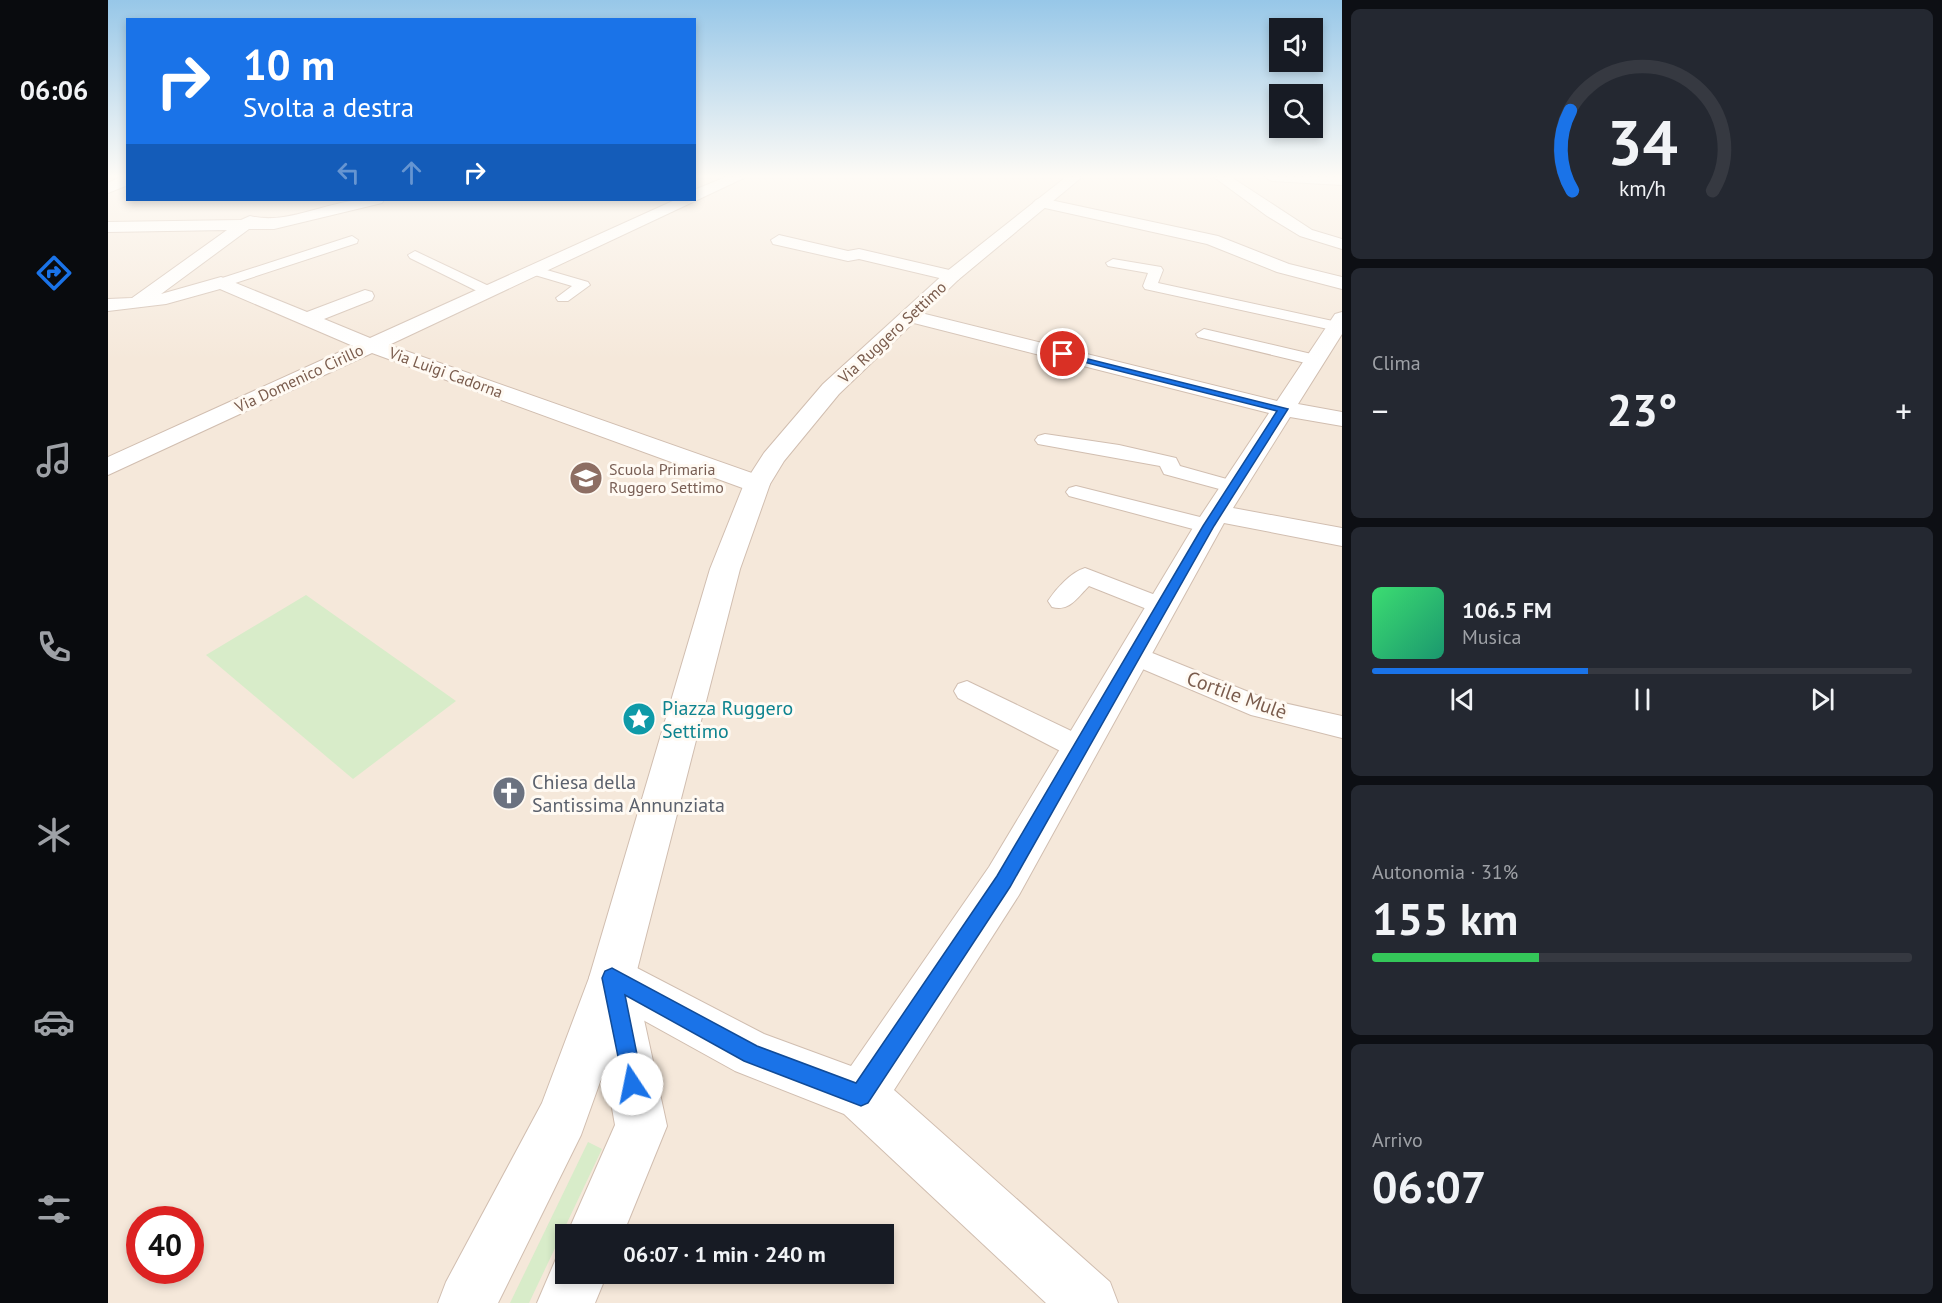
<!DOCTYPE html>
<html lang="it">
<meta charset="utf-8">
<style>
:root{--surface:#171b24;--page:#242831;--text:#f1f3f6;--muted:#9ea1a6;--line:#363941;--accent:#1a73e8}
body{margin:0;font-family:"PT Sans",sans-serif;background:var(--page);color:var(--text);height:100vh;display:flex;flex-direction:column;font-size:22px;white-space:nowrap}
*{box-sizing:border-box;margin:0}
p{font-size:20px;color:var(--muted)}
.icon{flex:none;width:33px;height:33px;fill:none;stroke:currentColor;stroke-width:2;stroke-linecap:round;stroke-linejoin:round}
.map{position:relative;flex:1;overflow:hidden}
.panel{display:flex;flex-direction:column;gap:9px;padding:9px;background:#0d0f14;width:600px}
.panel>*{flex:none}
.top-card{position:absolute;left:18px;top:18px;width:570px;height:183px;border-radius:0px;box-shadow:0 3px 9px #0003;background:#1a73e8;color:#fff;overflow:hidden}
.buttons{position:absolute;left:1161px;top:18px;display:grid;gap:12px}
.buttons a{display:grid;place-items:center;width:54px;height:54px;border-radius:0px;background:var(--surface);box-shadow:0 3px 9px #0003;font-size:30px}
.speed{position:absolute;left:18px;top:1206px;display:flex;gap:12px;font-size:30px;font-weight:700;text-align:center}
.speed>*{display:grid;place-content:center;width:78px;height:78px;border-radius:50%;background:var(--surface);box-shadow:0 3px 9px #0003;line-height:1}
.speed .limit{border:9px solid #d22;background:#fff;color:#111}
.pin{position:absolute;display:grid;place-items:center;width:51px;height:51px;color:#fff;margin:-26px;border:3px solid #fff;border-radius:50%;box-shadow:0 2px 6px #0007}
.me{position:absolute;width:66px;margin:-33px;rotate:349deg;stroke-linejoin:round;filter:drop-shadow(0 0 4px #0008)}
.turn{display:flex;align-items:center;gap:21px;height:126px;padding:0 18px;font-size:27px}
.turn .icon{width:78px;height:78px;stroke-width:2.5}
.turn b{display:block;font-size:42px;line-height:51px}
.lanes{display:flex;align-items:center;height:57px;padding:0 18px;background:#0003;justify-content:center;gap:30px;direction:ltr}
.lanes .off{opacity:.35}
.big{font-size:45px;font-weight:700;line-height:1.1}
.panel .widget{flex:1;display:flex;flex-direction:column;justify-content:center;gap:9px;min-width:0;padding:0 21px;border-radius:9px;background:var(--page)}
.panel .dial{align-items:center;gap:0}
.dial svg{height:156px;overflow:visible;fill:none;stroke:var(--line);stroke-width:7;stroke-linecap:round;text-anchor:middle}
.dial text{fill:var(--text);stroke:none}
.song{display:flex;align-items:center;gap:18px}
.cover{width:72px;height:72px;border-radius:9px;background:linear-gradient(135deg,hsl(140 70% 55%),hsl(160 70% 35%))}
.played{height:6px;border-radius:3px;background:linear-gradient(90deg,var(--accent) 40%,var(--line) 40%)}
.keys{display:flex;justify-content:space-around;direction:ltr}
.heat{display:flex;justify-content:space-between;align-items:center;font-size:33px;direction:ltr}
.charge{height:9px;border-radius:4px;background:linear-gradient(90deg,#34c759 31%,var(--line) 0)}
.trip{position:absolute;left:447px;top:1224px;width:339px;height:60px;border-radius:0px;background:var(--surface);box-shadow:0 3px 9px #0003;font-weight:700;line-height:60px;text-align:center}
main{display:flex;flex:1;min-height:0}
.tabs{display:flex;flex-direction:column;width:108px;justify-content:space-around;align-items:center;background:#090b0e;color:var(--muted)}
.tabs .icon{width:42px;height:42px}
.tabs .on{color:var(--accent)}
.tabs b{font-size:27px;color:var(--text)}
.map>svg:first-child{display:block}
</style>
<main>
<nav class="tabs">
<b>06:06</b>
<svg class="icon on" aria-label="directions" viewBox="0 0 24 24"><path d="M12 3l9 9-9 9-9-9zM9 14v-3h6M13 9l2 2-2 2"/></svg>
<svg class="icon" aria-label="music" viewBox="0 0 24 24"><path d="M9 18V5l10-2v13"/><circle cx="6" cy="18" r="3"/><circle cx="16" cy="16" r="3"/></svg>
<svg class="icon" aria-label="phone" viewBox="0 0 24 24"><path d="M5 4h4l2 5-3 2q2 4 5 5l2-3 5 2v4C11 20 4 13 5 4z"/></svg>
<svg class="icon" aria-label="climate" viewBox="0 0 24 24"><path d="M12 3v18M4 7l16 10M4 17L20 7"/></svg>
<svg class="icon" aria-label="car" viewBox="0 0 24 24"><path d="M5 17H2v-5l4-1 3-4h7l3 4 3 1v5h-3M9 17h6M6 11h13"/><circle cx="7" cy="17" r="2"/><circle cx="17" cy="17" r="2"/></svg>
<svg class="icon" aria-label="filters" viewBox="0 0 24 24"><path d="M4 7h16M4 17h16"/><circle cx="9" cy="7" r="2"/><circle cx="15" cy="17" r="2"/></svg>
</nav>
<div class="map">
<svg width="1234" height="1303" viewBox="0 0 1234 1303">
<rect width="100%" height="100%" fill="#fdf6ec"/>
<path fill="#f5e8da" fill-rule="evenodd" d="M 0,177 L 19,177 L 20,200 L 586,200 L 587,177 L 1234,177 L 1234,1303 L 0,1303 ZM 32,1220 L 82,1220 L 82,1270 L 32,1270 ZM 458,1234 L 776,1234 L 776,1274 L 458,1274 Z"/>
<g fill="#d8ecc9">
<path d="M 198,595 L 348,701 L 245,779 L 98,655 Z"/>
<path d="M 480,1142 L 494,1149 L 421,1303 L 402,1303 Z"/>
</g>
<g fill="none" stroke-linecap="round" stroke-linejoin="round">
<g stroke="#d1beb0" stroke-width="2">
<g id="service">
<path d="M 244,236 L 250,240 L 249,243 L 118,286 L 113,287 L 106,283 L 108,280 Z"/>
<path d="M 307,251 L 385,288 L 387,291 L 380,295 L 375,294 L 302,258 L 300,255 Z"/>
<path d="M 1005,259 L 1053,267 L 1055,270 L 1050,283 L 1234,323 L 1234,329 L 1229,331 L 1037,289 L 1035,286 L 1040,273 L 1000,266 L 998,263 Z"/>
<path d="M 425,266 L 480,282 L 482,285 L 460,301 L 450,301 L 448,298 L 464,286 L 420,273 L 418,270 Z"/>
<path d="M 1096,329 L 1212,356 L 1214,360 L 1206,365 L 1090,337 L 1088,334 Z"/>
<path d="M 937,434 L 1011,445 L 1068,458 L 1072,466 L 1133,483 L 1136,487 L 1133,491 L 1126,493 L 1056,474 L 1052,466 L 930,444 L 927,440 L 930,436 Z"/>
<path d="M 968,486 L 1108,521 L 1111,526 L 1108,531 L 1100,533 L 961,496 L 958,492 L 961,488 Z"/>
<path d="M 977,568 L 1063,601 L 1066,607 L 1063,613 L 1054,615 L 981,586 C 969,598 961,612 944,607 L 940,601 C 948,589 963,572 977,568 Z"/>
<path d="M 1027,646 L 1158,699 L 1234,716 L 1234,738 L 1143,715 L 1018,662 L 1014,655 L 1018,648 Z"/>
<path d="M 859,681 L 982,740 L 986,748 L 982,756 L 972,759 L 962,756 L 850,698 L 846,691 L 850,684 Z"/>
</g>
</g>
<g stroke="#d1beb0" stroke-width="2">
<g id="minor">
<path d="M 12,177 L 20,177 L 20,185 L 0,193 L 0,183 Z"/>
<path d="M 618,177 L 638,177 L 281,345 L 658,478 L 662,484 L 658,490 L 649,492 L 640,490 L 264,353 L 0,475 L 0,457 L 245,346 L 112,289 L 58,304 L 0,311 L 0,299 L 24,298 L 119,230 L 0,232 L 0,222 L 133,220 L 142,216 C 178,225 215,203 252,200 C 260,199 268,200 276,200 L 274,203 L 166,229 L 141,229 L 53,294 L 113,277 L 199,312 L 257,290 L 264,292 L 266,296 L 264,300 L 216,319 L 262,338 L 567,200 L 586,200 L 586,190 Z"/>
<path d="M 1106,177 L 1123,177 L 1204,230 L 1234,239 L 1234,249 L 1192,236 L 1159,216 Z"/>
<path d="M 1157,177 L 1234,177 L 1234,185 L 1164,181 Z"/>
<path d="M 933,198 L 1110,236 L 1181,264 L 1234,277 L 1234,289 L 1169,272 L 1099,244 L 928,206 L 925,203 L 928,200 Z"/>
<path d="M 671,235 L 740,251 L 751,249 L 850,272 L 853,276 L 850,280 L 844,281 L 751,259 L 740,261 L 665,244 L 663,240 Z"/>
<path d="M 801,310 L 1169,401 L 1227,314 L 1234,312 L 1234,334 L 1190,404 L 1234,412 L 1234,426 L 1182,417 L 1125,508 L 1234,528 L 1234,546 L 1116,523 L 911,895 L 786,1090 L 1002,1282 L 1010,1303 L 938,1303 L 736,1114 L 627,1071 L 488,994 L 481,978 L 488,962 L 504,955 L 656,1034 L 743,1066 L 881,867 L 1086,526 L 1161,413 L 794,320 L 791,316 L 794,312 Z"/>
</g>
</g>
<g stroke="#d1beb0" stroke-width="2">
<g id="tertiary">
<path d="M 958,177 L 974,177 L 850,280 L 731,394 L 676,461 L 662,484 L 632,569 L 527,978 L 559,1126 L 515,1234 L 459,1234 L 507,1125 L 497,1068 L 473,1135 L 390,1303 L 330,1303 L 338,1282 L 434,1103 L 481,978 L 602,569 L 636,484 L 656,453 L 715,384 L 838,272 Z"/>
<path d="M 458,1250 L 458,1274 L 499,1274 L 487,1303 L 429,1303 L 450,1254 Z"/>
</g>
</g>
<use href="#service" fill="#fff" fill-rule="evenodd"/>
<use href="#minor" fill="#fff" fill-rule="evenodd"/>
<use href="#tertiary" fill="#fff" fill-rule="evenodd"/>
</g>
<linearGradient id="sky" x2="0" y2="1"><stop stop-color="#97c7e8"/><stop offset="0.49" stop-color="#fefbf6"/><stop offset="1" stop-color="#fefbf6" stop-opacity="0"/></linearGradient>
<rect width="1234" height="360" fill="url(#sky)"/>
<path fill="#1a73e8" stroke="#114b97" stroke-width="1.5" d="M 952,352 L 1180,409 L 1106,526 L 902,887 L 760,1103 L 753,1106 L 636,1061 L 517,995 L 535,1084 L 532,1091 L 524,1094 L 517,1091 L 494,978 L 497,971 L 504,968 L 649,1046 L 748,1083 L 889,876 L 1095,526 L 1169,411 L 952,356 Z"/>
<defs>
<g id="school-disc" transform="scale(1.725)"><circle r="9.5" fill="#8d6e63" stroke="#fffaf3"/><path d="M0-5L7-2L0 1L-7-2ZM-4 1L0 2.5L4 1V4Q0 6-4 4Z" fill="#fff"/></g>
<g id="sight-disc" transform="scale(1.725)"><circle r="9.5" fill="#0f9aa8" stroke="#fffaf3"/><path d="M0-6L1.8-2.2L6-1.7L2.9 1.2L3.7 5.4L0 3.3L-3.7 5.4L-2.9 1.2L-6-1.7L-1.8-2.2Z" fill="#fff"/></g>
<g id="church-disc" transform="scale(1.725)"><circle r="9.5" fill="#6b7280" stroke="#fffaf3"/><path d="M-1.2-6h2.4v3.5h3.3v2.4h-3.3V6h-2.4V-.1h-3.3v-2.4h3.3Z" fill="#fff"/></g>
</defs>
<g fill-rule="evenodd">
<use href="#school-disc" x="478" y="478"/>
<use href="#sight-disc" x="531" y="719"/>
<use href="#church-disc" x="401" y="793"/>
</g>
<g text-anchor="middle" stroke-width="6" stroke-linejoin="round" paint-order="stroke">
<g font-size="16" fill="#7a5c4d" stroke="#fffaf3">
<text transform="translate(784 332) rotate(-43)" y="6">Via Ruggero Settimo</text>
<text transform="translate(338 372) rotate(20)" y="6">Via Luigi Cadorna</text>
<text transform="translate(191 378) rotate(-25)" y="6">Via Domenico Cirillo</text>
</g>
<g font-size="16" fill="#785e54" stroke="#fffaf3" text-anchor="start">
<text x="501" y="475">Scuola Primaria<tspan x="501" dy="18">Ruggero Settimo</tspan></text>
</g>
<g font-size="20" fill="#7a5c4d" stroke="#fffaf3">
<text transform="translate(1129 695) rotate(20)" y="7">Cortile Mulè</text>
</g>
<g font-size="20" fill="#0d838f" stroke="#fffaf3" text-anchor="start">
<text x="554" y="715">Piazza Ruggero<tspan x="554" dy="23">Settimo</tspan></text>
</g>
<g font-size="20" fill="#5b616d" stroke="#fffaf3" text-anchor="start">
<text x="424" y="789">Chiesa della<tspan x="424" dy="23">Santissima Annunziata</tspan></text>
</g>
</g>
</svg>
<div class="buttons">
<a><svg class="icon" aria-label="sound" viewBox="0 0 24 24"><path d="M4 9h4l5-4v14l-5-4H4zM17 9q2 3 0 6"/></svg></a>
<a><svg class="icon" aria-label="search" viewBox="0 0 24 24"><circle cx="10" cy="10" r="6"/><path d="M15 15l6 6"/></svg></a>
</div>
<div class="speed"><div class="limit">40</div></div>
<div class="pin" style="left:955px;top:354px;background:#d93025"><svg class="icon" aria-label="arrive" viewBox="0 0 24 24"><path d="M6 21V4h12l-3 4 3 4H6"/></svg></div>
<svg class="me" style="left:524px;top:1084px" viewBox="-20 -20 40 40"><circle r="19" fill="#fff"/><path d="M0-13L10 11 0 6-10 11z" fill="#1a73e8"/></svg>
<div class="trip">06:07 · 1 min · 240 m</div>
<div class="top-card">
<div class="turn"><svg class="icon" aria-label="right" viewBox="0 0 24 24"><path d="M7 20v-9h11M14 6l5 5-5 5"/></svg><div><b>10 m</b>Svolta a destra</div></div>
<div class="lanes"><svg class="icon off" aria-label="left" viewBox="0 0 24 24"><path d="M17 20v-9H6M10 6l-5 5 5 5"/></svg><svg class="icon off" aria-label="ahead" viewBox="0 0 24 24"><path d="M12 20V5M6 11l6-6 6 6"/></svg><svg class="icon" aria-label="right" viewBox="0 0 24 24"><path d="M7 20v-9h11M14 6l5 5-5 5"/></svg></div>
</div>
</div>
<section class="panel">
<div class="widget dial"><svg viewBox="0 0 100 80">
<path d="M14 69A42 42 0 1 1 86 69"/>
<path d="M14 69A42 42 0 0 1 13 28" stroke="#1a73e8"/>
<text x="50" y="56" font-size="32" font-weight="700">34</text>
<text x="50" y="72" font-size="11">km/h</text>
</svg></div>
<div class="widget"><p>Clima</p>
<div class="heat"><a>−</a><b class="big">23°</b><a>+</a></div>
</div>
<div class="widget">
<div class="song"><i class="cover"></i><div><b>106.5 FM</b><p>Musica</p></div></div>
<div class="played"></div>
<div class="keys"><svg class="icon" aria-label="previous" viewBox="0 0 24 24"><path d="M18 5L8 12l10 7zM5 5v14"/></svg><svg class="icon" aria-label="pause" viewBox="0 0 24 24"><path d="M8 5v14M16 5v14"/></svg><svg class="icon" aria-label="next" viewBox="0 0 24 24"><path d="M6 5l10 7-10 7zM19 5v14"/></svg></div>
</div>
<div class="widget"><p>Autonomia · 31%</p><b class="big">155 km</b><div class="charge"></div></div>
<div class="widget"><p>Arrivo</p><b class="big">06:07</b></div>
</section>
</main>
